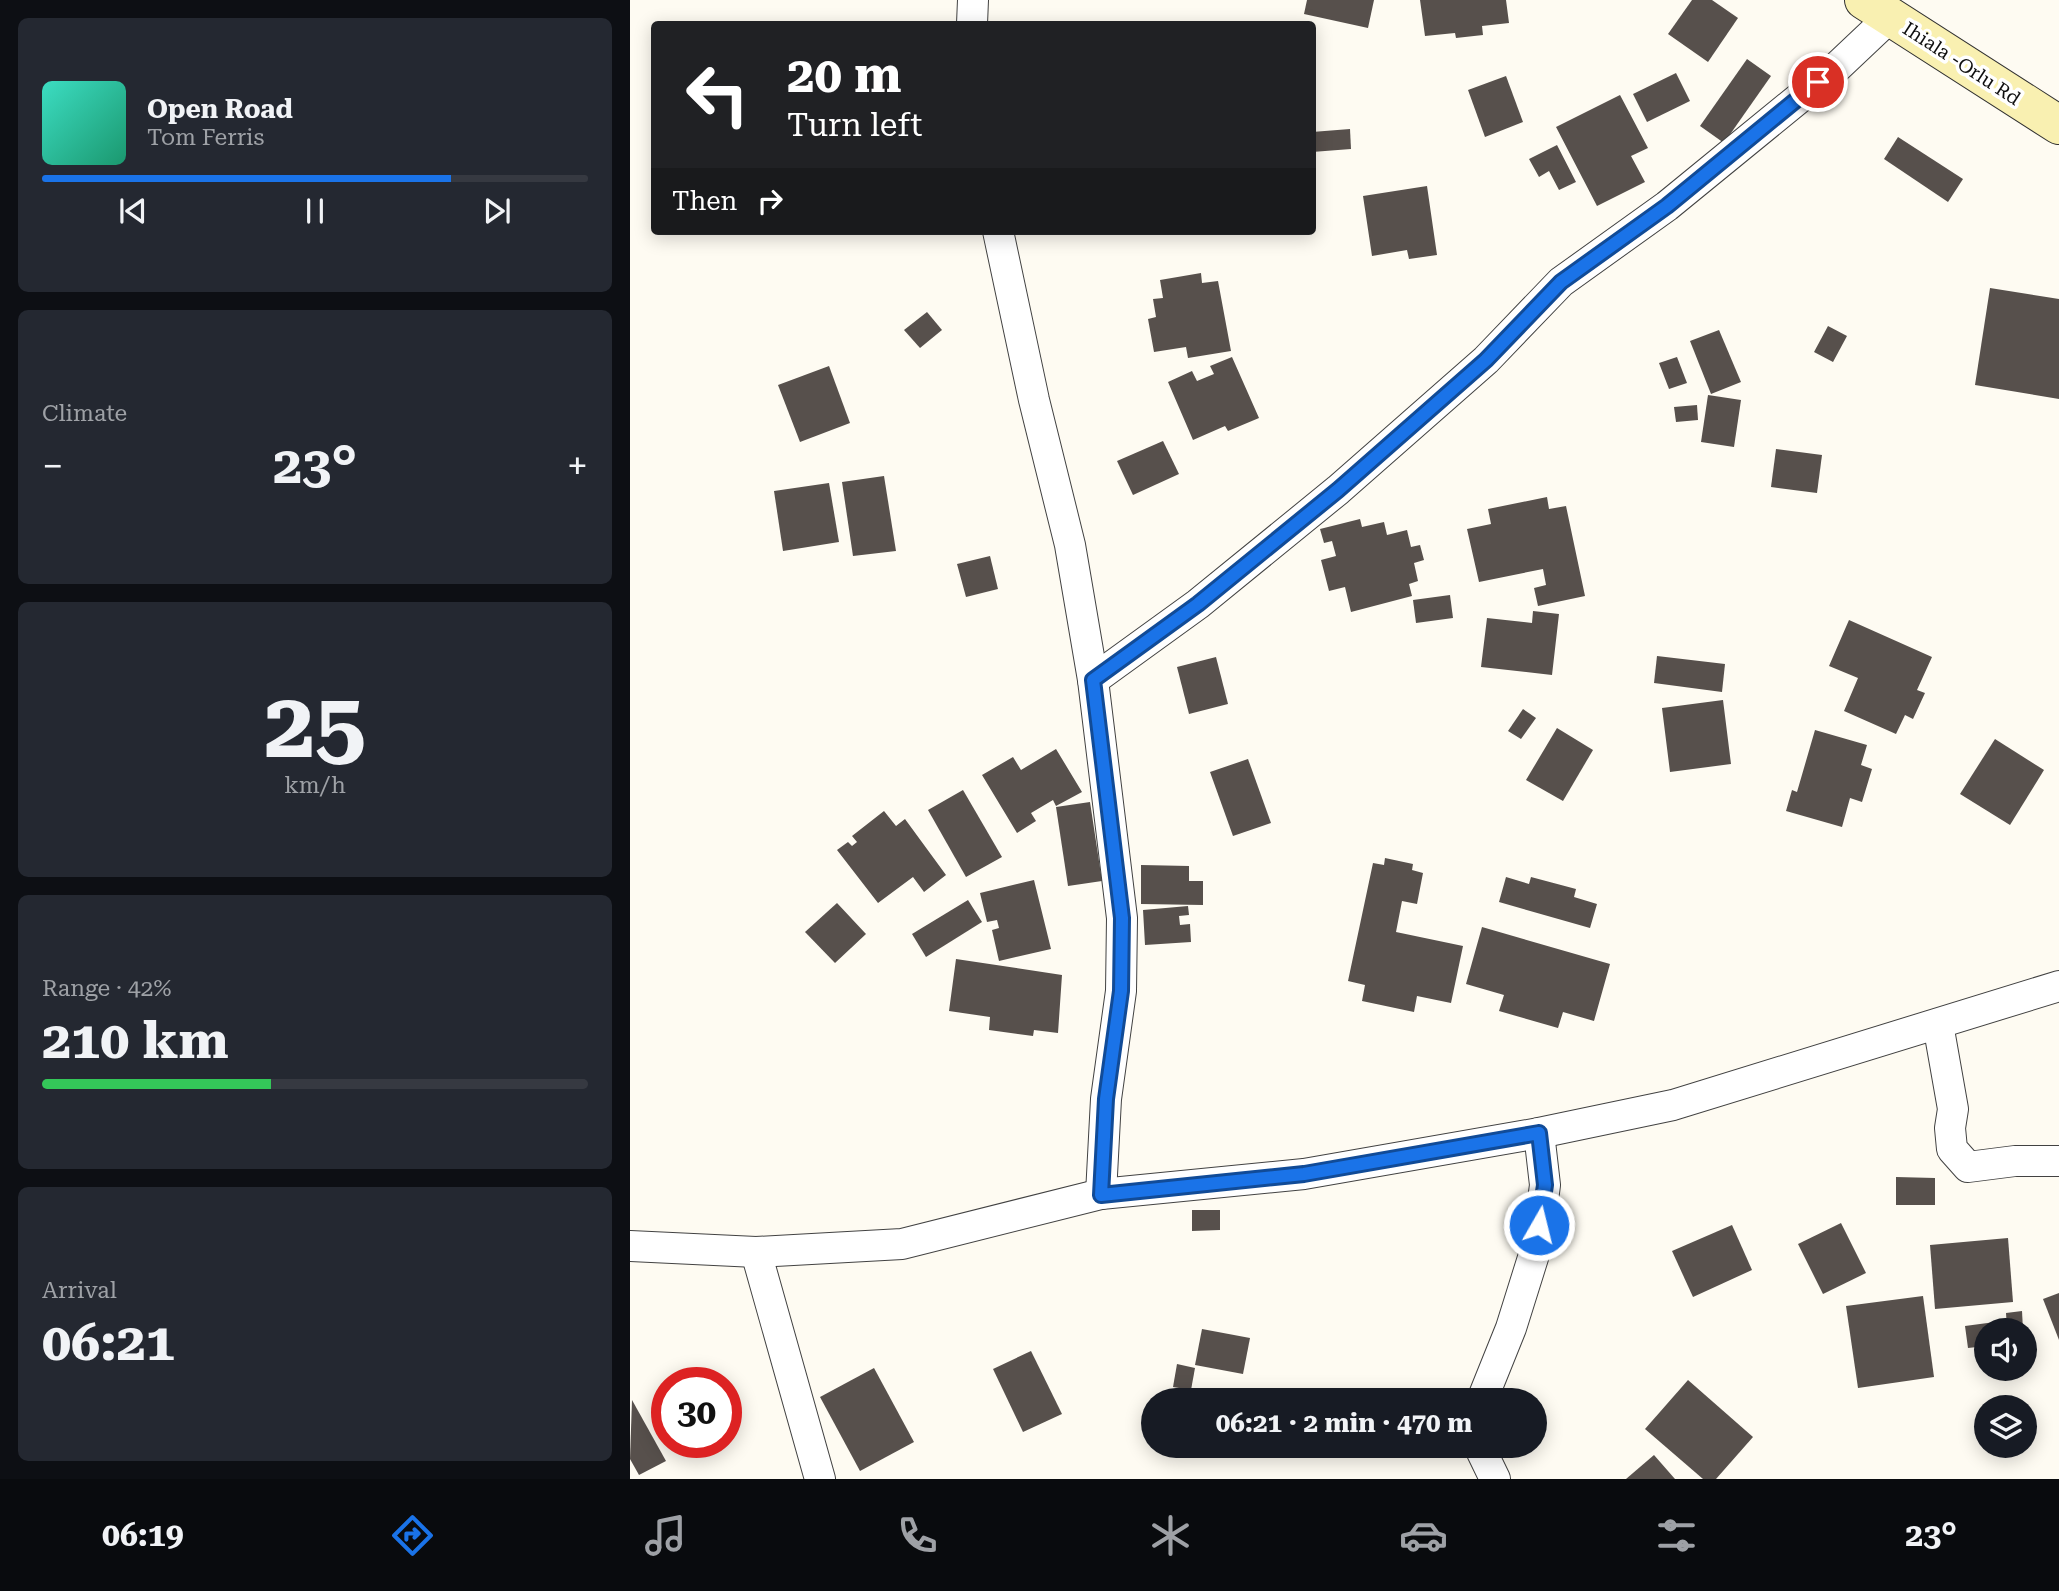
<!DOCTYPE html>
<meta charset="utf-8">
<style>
:root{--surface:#171b24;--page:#242831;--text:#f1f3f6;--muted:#9ea1a6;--line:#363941;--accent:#1a73e8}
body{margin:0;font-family:"Roboto Serif",serif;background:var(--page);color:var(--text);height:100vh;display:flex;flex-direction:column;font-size:26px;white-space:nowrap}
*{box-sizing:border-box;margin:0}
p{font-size:23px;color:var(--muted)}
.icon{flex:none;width:38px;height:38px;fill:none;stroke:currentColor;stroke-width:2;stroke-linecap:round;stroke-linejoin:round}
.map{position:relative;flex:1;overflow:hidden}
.sheet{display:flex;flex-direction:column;gap:18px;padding:18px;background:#0d0f14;width:630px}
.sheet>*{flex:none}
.banner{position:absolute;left:21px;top:21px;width:665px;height:214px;border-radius:7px;box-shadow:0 4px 18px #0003;background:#202124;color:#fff;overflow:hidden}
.tools{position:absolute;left:1344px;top:1318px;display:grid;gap:14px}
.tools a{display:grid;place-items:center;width:63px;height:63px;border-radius:50%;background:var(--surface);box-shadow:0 4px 18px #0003;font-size:35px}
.speed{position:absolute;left:21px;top:1367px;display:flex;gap:14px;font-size:35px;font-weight:700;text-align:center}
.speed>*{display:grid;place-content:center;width:91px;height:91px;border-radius:50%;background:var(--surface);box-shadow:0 4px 18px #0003;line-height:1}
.speed .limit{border:10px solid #d22;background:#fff;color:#111}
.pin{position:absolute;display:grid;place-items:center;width:60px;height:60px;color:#fff;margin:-30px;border:4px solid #fff;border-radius:50%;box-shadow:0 2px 7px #0007}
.me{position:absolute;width:77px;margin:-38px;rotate:8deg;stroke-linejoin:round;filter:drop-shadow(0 0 5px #0008)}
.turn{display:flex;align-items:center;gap:24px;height:147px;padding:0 21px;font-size:32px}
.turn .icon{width:91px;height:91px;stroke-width:2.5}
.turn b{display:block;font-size:49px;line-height:60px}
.then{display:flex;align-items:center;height:66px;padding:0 21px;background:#0003;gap:14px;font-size:26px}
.big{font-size:52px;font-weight:700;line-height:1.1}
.sheet .widget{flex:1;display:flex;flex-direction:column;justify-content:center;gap:10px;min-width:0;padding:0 24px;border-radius:10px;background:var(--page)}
.sheet .dial{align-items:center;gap:0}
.dial b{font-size:91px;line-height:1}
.song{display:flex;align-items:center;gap:21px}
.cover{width:84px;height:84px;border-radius:10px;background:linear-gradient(135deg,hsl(170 70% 55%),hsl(160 70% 35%))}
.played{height:7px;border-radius:4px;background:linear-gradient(90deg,var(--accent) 75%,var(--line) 75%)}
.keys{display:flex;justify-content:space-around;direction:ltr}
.heat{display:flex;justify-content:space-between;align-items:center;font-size:38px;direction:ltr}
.charge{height:10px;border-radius:5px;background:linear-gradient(90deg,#34c759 42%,var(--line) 0)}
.trip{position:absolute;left:511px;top:1388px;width:406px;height:70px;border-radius:35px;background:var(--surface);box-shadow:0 4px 18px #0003;font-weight:700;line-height:70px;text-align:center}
.dock{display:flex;height:112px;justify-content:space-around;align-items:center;background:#090b0e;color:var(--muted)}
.dock .icon{width:49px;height:49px}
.dock .selected{color:var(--accent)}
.dock b{font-size:32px;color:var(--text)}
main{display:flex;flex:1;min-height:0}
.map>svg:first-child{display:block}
</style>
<main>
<section class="sheet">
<div class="widget">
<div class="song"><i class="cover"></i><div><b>Open Road</b><p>Tom Ferris</p></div></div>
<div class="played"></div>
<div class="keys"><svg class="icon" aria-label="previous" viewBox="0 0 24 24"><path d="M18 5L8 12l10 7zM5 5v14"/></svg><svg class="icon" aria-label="pause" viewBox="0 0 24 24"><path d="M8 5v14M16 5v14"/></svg><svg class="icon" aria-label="next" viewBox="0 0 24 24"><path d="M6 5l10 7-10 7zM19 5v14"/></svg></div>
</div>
<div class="widget"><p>Climate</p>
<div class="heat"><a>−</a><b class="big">23°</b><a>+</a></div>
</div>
<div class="widget dial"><b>25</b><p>km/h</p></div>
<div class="widget"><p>Range · 42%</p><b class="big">210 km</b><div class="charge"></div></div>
<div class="widget"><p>Arrival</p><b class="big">06:21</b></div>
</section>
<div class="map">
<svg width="1429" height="1479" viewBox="0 0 1429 1479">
<rect width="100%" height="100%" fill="#fefbf2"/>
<g fill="#57504c">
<path d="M 677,0 L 744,0 L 738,28 L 674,14 Z"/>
<path d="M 790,0 L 876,0 L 879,23 L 852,26 L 853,35 L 826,38 L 825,33 L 795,36 Z"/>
<path d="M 1062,0 L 1082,0 L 1108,18 L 1078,62 L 1038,34 Z"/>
<path d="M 1117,59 L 1141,76 L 1094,143 L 1070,126 Z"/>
<path d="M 1046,73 L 1060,101 L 1017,122 L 1003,94 Z"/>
<path d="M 876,76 L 893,122 L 855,137 L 838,90 Z"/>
<path d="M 990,95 L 1018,148 L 1001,156 L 1015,182 L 967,206 L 926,127 Z"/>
<path d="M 720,129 L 721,149 L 682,152 L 682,132 Z"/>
<path d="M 1268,137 L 1333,179 L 1318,202 L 1254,159 Z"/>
<path d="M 927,145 L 946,182 L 929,190 L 919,171 L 909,177 L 899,159 Z"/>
<path d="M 797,186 L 807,255 L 779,259 L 777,250 L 742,256 L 733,196 Z"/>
<path d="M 571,273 L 572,283 L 588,281 L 601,351 L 558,358 L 556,347 L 524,352 L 518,319 L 526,317 L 523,299 L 533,298 L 530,280 Z"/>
<path d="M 1360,288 L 1429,299 L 1429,399 L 1345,385 Z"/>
<path d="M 297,312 L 312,330 L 290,348 L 274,330 Z"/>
<path d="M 1198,326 L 1217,336 L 1203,362 L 1184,352 Z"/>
<path d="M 1089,330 L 1111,382 L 1081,394 L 1060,341 Z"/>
<path d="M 602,357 L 629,418 L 598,431 L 595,426 L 563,440 L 538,382 L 562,371 L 567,381 L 584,374 L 580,366 Z"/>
<path d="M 1047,357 L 1057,383 L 1039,389 L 1029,363 Z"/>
<path d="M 199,366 L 220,423 L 170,442 L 148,385 Z"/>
<path d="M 1078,395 L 1111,400 L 1104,447 L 1071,442 Z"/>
<path d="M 1067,405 L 1068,420 L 1046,422 L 1044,407 Z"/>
<path d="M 533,441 L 549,474 L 503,495 L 487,461 Z"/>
<path d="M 1146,449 L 1192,455 L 1187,493 L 1141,487 Z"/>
<path d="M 254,476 L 266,551 L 223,556 L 212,482 Z"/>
<path d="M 199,483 L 209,542 L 153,551 L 144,491 Z"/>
<path d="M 917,497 L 919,509 L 936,506 L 955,596 L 908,606 L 904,588 L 916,585 L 913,569 L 849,582 L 837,529 L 861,524 L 858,509 Z"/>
<path d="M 730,519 L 732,527 L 754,522 L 757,535 L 777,530 L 781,547 L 790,545 L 794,560 L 784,563 L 788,581 L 779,584 L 782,596 L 721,612 L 715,587 L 699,591 L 691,560 L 706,556 L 702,541 L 694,543 L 690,529 Z"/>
<path d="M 360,556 L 368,589 L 336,597 L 327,564 Z"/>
<path d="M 820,595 L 823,618 L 786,623 L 783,600 Z"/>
<path d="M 903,611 L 929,614 L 922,675 L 851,667 L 857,618 L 902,623 Z"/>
<path d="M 1219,620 L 1302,657 L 1287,690 L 1295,693 L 1283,719 L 1275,715 L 1266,734 L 1214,711 L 1228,678 L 1199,666 Z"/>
<path d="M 1027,656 L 1095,664 L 1092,692 L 1024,683 Z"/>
<path d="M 586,657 L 598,704 L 559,714 L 547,667 Z"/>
<path d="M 1093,700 L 1101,764 L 1040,772 L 1032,708 Z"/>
<path d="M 893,709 L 906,718 L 891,739 L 878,731 Z"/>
<path d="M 927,728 L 963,750 L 933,801 L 896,780 Z"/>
<path d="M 1185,730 L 1237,745 L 1231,765 L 1242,769 L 1232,802 L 1220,798 L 1212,827 L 1156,811 L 1162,790 L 1167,792 Z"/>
<path d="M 1365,739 L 1414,770 L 1380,825 L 1330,794 Z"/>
<path d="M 426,749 L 452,792 L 426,806 L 423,800 L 401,813 L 406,821 L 387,833 L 352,775 L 383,757 L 391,770 Z"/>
<path d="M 618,759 L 641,823 L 603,836 L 580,772 Z"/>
<path d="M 333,790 L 372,857 L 336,877 L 298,810 Z"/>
<path d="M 460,802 L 472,881 L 438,886 L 426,807 Z"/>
<path d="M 254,811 L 266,826 L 275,819 L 316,875 L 294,892 L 283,877 L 248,903 L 207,850 L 218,842 L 222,846 L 227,842 L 222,836 Z"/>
<path d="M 755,858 L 783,864 L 782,870 L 793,873 L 787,904 L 772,901 L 766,932 L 833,946 L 821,1003 L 787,996 L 784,1012 L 732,1001 L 735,985 L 718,981 L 743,863 L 754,865 Z"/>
<path d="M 511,865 L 559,866 L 559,881 L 573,881 L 573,905 L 511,904 Z"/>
<path d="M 876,877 L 899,884 L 901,877 L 946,889 L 944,897 L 967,904 L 960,928 L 869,902 Z"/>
<path d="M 404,880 L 421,949 L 369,961 L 362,930 L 369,928 L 367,920 L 357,922 L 350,893 Z"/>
<path d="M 338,900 L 352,922 L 296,957 L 282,934 Z"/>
<path d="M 207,903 L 236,934 L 205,963 L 175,932 Z"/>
<path d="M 558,906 L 559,915 L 549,916 L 550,925 L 560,924 L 561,942 L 515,945 L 513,910 Z"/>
<path d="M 852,927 L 980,964 L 964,1021 L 933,1012 L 928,1028 L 869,1011 L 874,995 L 836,984 Z"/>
<path d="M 326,959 L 432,975 L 428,1033 L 404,1030 L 403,1036 L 359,1030 L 360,1017 L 319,1011 Z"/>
<path d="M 1266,1177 L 1305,1178 L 1305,1205 L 1266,1205 Z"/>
<path d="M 562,1210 L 590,1210 L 590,1230 L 562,1231 Z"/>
<path d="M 1211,1223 L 1236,1273 L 1193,1294 L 1168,1244 Z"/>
<path d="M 1102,1225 L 1122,1270 L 1063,1297 L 1042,1251 Z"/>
<path d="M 1378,1238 L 1383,1302 L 1305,1309 L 1300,1245 Z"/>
<path d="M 1429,1293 L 1429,1340 L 1413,1299 Z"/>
<path d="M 1293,1296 L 1304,1377 L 1228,1388 L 1216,1306 Z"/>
<path d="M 1392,1311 L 1393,1330 L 1377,1330 L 1376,1313 Z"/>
<path d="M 1365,1322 L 1366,1330 L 1356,1330 L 1356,1346 L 1338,1348 L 1335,1326 Z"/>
<path d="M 572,1329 L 620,1338 L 613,1374 L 565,1365 Z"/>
<path d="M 401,1351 L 432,1414 L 393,1432 L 363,1369 Z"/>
<path d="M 547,1364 L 565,1368 L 561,1390 L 543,1387 Z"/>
<path d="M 244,1368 L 284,1442 L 230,1471 L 190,1397 Z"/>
<path d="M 1058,1380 L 1123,1437 L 1086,1479 L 1073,1479 L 1015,1429 Z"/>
<path d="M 2,1400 L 36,1461 L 9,1475 L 0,1459 Z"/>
<path d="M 1024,1455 L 1045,1479 L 996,1479 Z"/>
</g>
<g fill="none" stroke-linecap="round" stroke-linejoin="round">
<g stroke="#424242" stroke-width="32">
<g id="street">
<path d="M 342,24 L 343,0"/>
<path d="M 368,231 L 404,400 L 440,545 L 463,680 L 492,918 L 491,991 L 476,1099 L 471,1194"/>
<path d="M 463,680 L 568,604 L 708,490 L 856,360 L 931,282 L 1037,206 L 1206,68 L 1260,17"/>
<path d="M 1308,1024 L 1323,1109 L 1320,1128 L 1322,1149 L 1338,1167 L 1385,1161 L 1429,1161"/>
<path d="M 0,1246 L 126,1252 L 272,1244 L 471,1194 L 674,1174 L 909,1133 L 1043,1105 L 1429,986"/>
<path d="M 126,1252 L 190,1479"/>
<path d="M 852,1400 L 881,1328 L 907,1245 L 915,1185 L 909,1133"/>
<path d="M 849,1446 L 865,1479"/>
</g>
</g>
<g stroke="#313131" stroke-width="40">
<path id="secondary" d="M 1234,0 L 1429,125"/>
</g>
<use href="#street" stroke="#fff" stroke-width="30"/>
<use href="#secondary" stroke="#f9f0b1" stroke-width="38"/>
</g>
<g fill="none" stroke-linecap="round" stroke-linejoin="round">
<g stroke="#114b97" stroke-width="18">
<path id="route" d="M 909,1225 L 915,1185 L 909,1133 L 674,1174 L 471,1195 L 476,1099 L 491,991 L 492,918 L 463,680 L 568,604 L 708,490 L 856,360 L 931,282 L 1037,206 L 1188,82"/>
</g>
<use href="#route" stroke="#1a73e8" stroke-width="12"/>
</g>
<g text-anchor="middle" stroke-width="7" stroke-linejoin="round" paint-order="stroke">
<g font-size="19" fill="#0f0f0f" stroke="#fff">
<text transform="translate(1332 63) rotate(33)" y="7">Ihiala -Orlu Rd</text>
</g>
</g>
</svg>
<div class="tools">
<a><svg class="icon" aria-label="sound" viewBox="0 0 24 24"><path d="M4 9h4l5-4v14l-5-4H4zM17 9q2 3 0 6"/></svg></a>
<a><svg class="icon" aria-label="layers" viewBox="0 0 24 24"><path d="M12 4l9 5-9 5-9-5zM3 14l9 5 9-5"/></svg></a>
</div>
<div class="speed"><div class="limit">30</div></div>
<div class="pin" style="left:1188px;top:82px;background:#d93025"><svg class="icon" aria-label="arrive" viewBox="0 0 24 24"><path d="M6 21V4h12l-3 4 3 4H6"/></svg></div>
<svg class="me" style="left:909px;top:1225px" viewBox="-20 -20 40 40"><circle r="17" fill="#1a73e8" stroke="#fff" stroke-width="3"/><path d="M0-11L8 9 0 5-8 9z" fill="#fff"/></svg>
<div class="trip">06:21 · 2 min · 470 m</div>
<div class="banner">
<div class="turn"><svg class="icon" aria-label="left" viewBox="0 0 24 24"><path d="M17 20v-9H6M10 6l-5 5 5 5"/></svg><div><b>20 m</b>Turn left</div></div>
<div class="then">Then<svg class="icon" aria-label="right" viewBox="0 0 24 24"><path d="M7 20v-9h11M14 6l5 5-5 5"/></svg></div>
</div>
</div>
</main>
<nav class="dock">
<b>06:19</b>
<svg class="icon selected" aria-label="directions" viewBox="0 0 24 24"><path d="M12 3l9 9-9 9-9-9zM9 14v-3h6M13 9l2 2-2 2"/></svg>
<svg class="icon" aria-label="music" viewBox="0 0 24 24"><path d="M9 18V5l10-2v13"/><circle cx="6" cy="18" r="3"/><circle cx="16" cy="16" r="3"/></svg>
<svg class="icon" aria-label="phone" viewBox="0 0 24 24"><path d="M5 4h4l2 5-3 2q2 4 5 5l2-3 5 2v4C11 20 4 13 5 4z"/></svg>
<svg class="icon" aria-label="climate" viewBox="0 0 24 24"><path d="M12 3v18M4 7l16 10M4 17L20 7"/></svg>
<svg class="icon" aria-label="car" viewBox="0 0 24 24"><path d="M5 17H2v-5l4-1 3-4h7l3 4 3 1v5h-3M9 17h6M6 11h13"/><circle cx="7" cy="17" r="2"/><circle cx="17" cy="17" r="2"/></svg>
<svg class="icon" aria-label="filters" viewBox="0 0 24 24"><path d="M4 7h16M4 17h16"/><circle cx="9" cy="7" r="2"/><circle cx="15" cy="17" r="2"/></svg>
<b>23°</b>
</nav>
